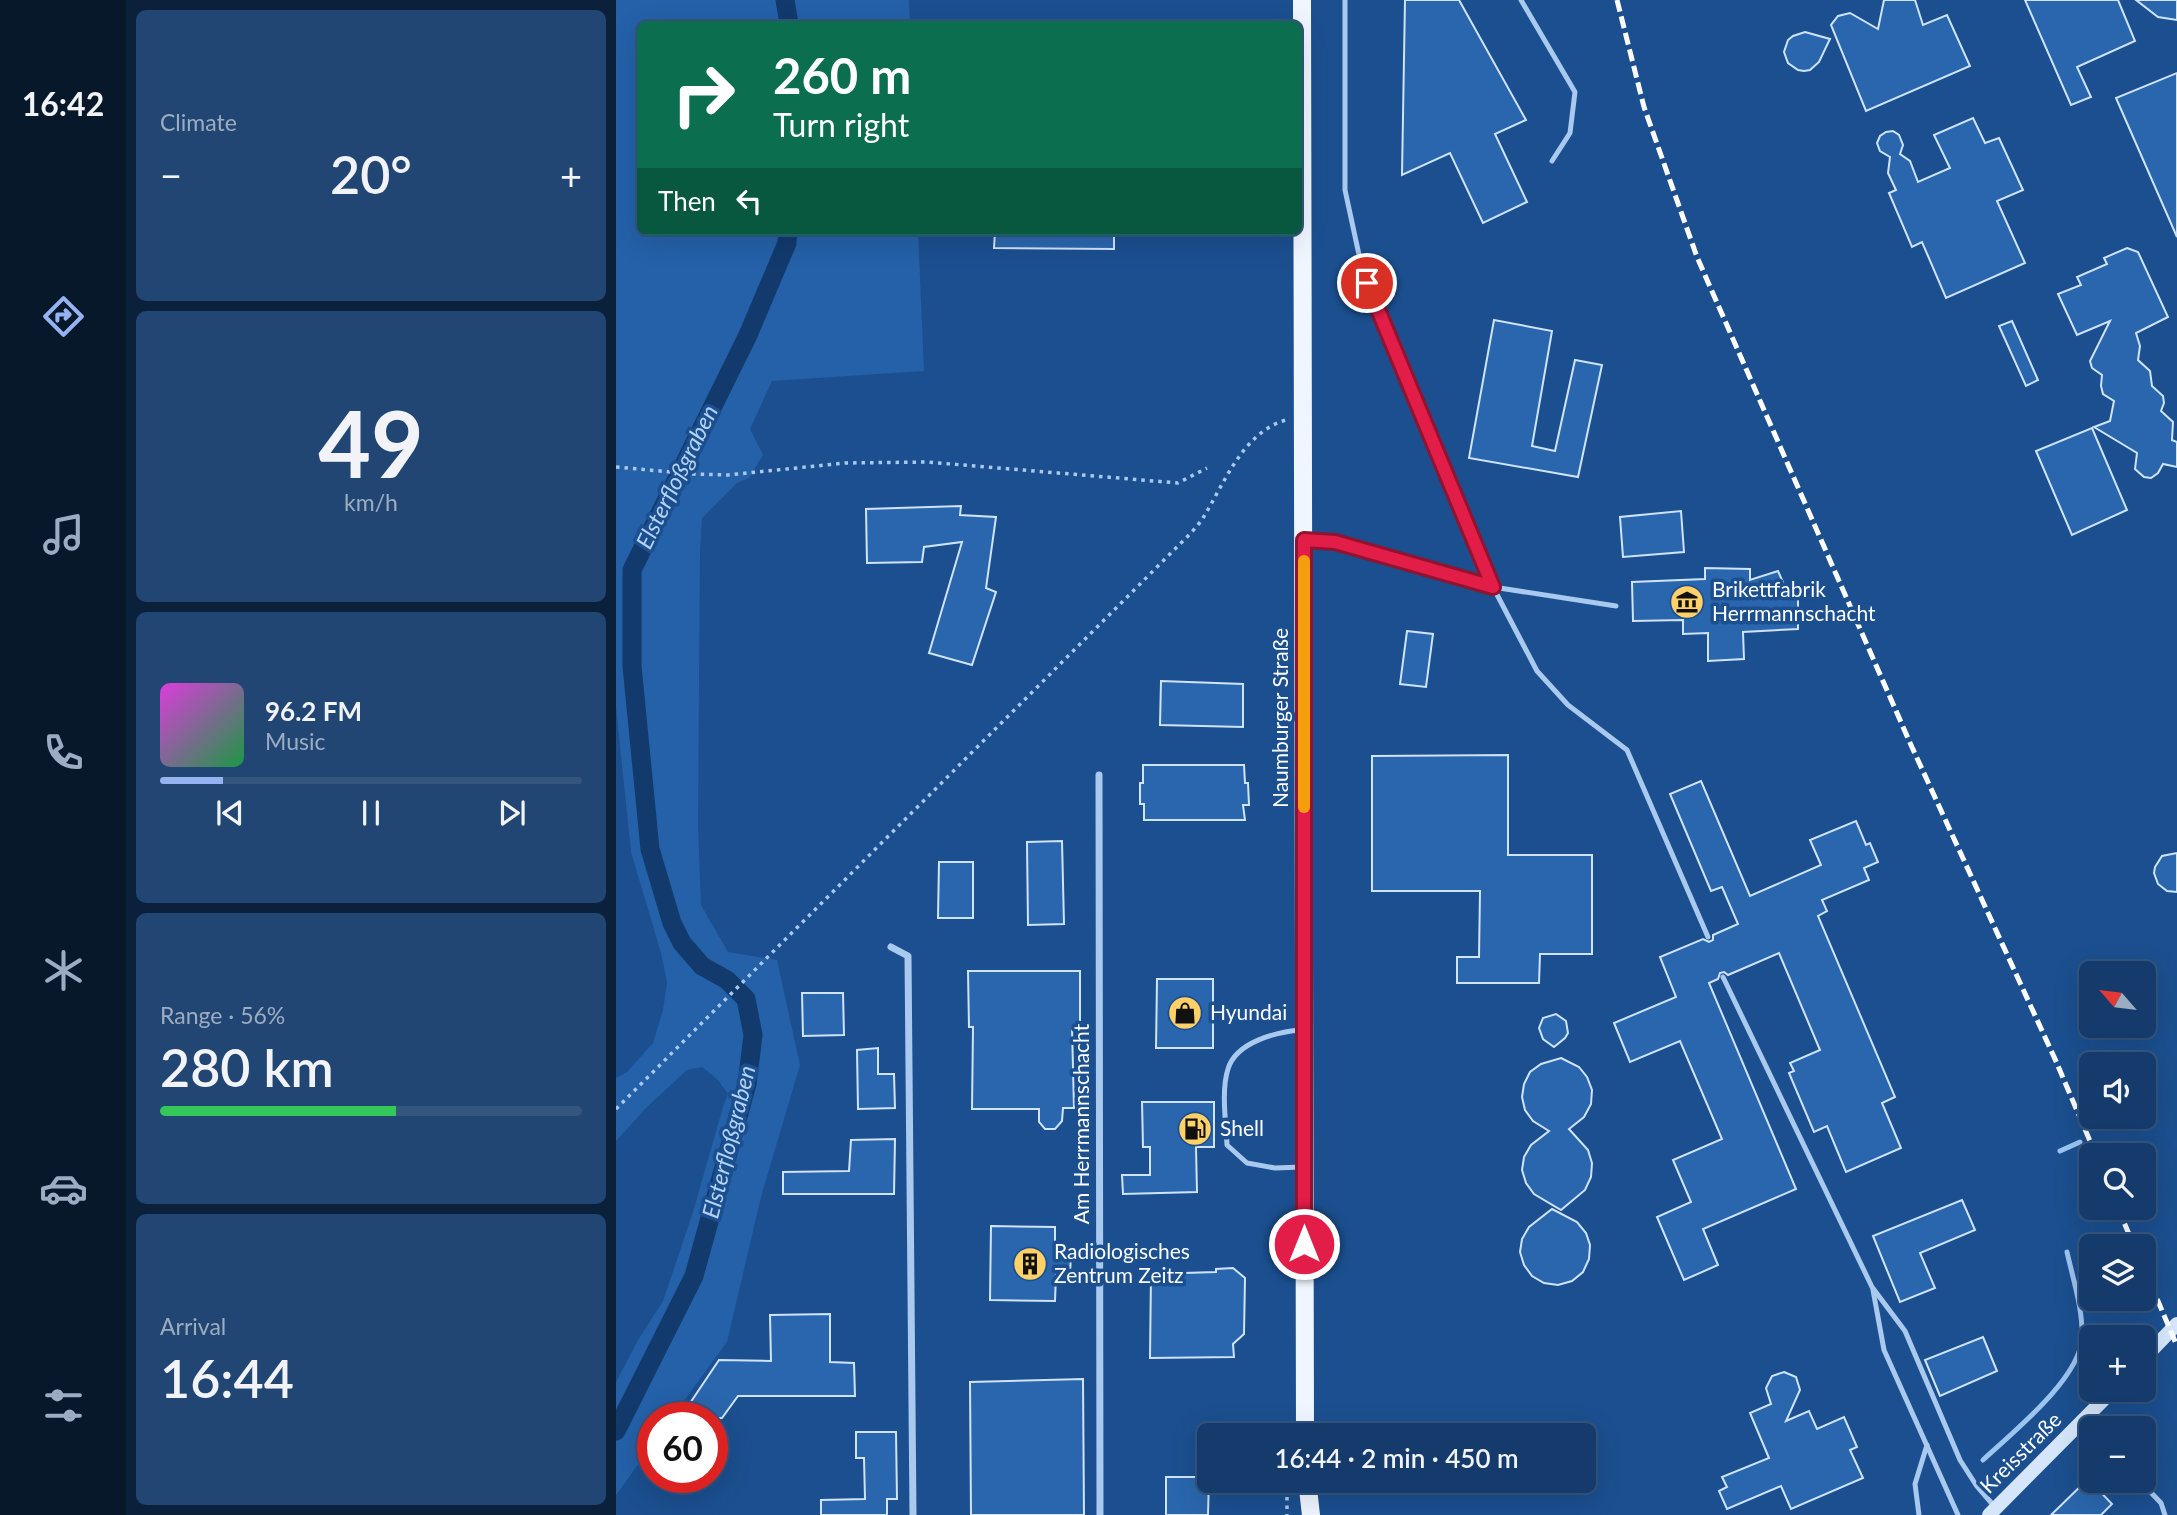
<!DOCTYPE html>
<meta charset="utf-8">
<style>
:root{--surface:#143b6b;--page:#214673;--text:#f1f3f6;--muted:#9dadc1;--line:#33557e;--accent:#95b2f1}
body{margin:0;font-family:Lato,sans-serif;background:var(--page);color:var(--text);height:100vh;display:flex;flex-direction:column;font-size:26px;white-space:nowrap}
*{box-sizing:border-box;margin:0}
p{font-size:23px;color:var(--muted)}
.icon{flex:none;width:38px;height:38px;fill:none;stroke:currentColor;stroke-width:2;stroke-linecap:round;stroke-linejoin:round}
.map{position:relative;flex:1;overflow:hidden}
.details{display:flex;flex-direction:column;gap:10px;padding:10px;background:#0b203b;width:490px}
.details>*{flex:none}
.guide{position:absolute;left:21px;top:21px;width:665px;height:214px;border-radius:10px;box-shadow:0 7px 28px #0002,0 0 0 2px var(--line);background:#0b6e4f;color:#fff;overflow:hidden}
.needle{width:46px;rotate:298deg}
.buttons{position:absolute;left:1463px;top:961px;display:grid;gap:14px}
.buttons a{display:grid;place-items:center;width:77px;height:77px;border-radius:10px;background:var(--surface);box-shadow:0 7px 28px #0002,0 0 0 2px var(--line);font-size:35px}
.speed{position:absolute;left:21px;top:1402px;display:flex;gap:14px;font-size:35px;font-weight:700;text-align:center}
.speed>*{display:grid;place-content:center;width:91px;height:91px;border-radius:50%;background:var(--surface);box-shadow:0 7px 28px #0002,0 0 0 2px var(--line);line-height:1}
.speed .limit{border:10px solid #d22;background:#fff;color:#111}
.pin{position:absolute;display:grid;place-items:center;width:60px;height:60px;color:#fff;margin:-30px;border:4px solid #fff;border-radius:50%;box-shadow:0 2px 7px #0007}
.me{position:absolute;width:77px;margin:-38px;rotate:0deg;stroke-linejoin:round;filter:drop-shadow(0 0 5px #0008)}
.turn{display:flex;align-items:center;gap:24px;height:147px;padding:0 21px;font-size:32px}
.turn .icon{width:91px;height:91px;stroke-width:2.5}
.turn b{display:block;font-size:49px;line-height:60px}
.then{display:flex;align-items:center;height:66px;padding:0 21px;background:#0003;gap:14px;font-size:26px}
.big{font-size:52px;font-weight:600;line-height:1.1}
.details .card{flex:1;display:flex;flex-direction:column;justify-content:center;gap:10px;min-width:0;padding:0 24px;border-radius:10px;background:var(--page)}
.details .dial{align-items:center;gap:0}
.dial b{font-size:91px;line-height:1}
.song{display:flex;align-items:center;gap:21px}
.cover{width:84px;height:84px;border-radius:10px;background:linear-gradient(135deg,hsl(300 70% 55%),hsl(140 70% 35%))}
.played{height:7px;border-radius:4px;background:linear-gradient(90deg,var(--accent) 15%,var(--line) 15%)}
.keys{display:flex;justify-content:space-around;direction:ltr}
.heat{display:flex;justify-content:space-between;align-items:center;font-size:38px;direction:ltr}
.charge{height:10px;border-radius:5px;background:linear-gradient(90deg,#34c759 56%,var(--line) 0)}
.trip{position:absolute;left:581px;top:1423px;width:399px;height:70px;border-radius:10px;background:var(--surface);box-shadow:0 7px 28px #0002,0 0 0 2px var(--line);font-weight:600;line-height:70px;text-align:center}
main{display:flex;flex:1;min-height:0}
.dock{display:flex;flex-direction:column;width:126px;justify-content:space-around;align-items:center;background:#08182b;color:var(--muted)}
.dock .icon{width:49px;height:49px}
.dock .on{color:var(--accent)}
.dock b{font-size:32px;color:var(--text)}
.map>svg:first-child{display:block}
</style>
<main>
<nav class="dock">
<b>16:42</b>
<svg class="icon on" aria-label="directions" viewBox="0 0 24 24"><path d="M12 3l9 9-9 9-9-9zM9 14v-3h6M13 9l2 2-2 2"/></svg>
<svg class="icon" aria-label="music" viewBox="0 0 24 24"><path d="M9 18V5l10-2v13"/><circle cx="6" cy="18" r="3"/><circle cx="16" cy="16" r="3"/></svg>
<svg class="icon" aria-label="phone" viewBox="0 0 24 24"><path d="M5 4h4l2 5-3 2q2 4 5 5l2-3 5 2v4C11 20 4 13 5 4z"/></svg>
<svg class="icon" aria-label="climate" viewBox="0 0 24 24"><path d="M12 3v18M4 7l16 10M4 17L20 7"/></svg>
<svg class="icon" aria-label="car" viewBox="0 0 24 24"><path d="M5 17H2v-5l4-1 3-4h7l3 4 3 1v5h-3M9 17h6M6 11h13"/><circle cx="7" cy="17" r="2"/><circle cx="17" cy="17" r="2"/></svg>
<svg class="icon" aria-label="filters" viewBox="0 0 24 24"><path d="M4 7h16M4 17h16"/><circle cx="9" cy="7" r="2"/><circle cx="15" cy="17" r="2"/></svg>
</nav>
<section class="details">
<div class="card"><p>Climate</p>
<div class="heat"><a>−</a><b class="big">20°</b><a>+</a></div>
</div>
<div class="card dial"><b>49</b><p>km/h</p></div>
<div class="card">
<div class="song"><i class="cover"></i><div><b>96.2 FM</b><p>Music</p></div></div>
<div class="played"></div>
<div class="keys"><svg class="icon" aria-label="previous" viewBox="0 0 24 24"><path d="M18 5L8 12l10 7zM5 5v14"/></svg><svg class="icon" aria-label="pause" viewBox="0 0 24 24"><path d="M8 5v14M16 5v14"/></svg><svg class="icon" aria-label="next" viewBox="0 0 24 24"><path d="M6 5l10 7-10 7zM19 5v14"/></svg></div>
</div>
<div class="card"><p>Range · 56%</p><b class="big">280 km</b><div class="charge"></div></div>
<div class="card"><p>Arrival</p><b class="big">16:44</b></div>
</section>
<div class="map">
<svg width="1561" height="1515" viewBox="0 0 1561 1515">
<rect width="100%" height="100%" fill="#1b4f8f"/>
<path fill="#2461a8" d="M 0,0 L 293,0 L 294,24 L 24,24 L 24,231 L 302,231 L 308,371 L 156,381 L 134,429 L 147,455 L 133,478 L 121,483 L 86,518 L 84,552 L 82,825 L 85,905 L 112,952 L 161,960 L 184,1065 L 145,1197 L 111,1342 L 56,1417 L 37,1418 L 37,1444 L 0,1495 L 0,1382 L 22,1340 L 47,1301 L 77,1212 L 107,1107 L 112,1094 L 102,1080 L 86,1067 L 71,1070 L 31,1107 L 0,1141 L 0,1078 L 11,1072 L 37,1043 L 47,1010 L 51,982 L 45,953 L 15,852 L 0,707 Z"/>
<g fill="none" stroke-linecap="round" stroke-linejoin="round">
<g stroke="#9cc4f0" stroke-width="5">
<path d="M 1444,1151 L 1464,1142"/>
<path d="M 1367,1460 C 1396,1433 1465,1378 1466,1337 C 1467,1309 1457,1279 1451,1252"/>
</g>
<g stroke="#123a6d" stroke-width="19">
<path d="M 169,0 L 173,24"/>
<path d="M 0,1431 L 78,1276 L 131,1084 L 137,1035 L 130,999 L 111,980 L 86,966 L 66,943 L 56,923 L 34,849 L 16,666 L 16,570 L 132,335 L 171,243 L 172,231"/>
</g>
</g>
<g fill="#2a66ad" stroke="#cfe3fa" stroke-width="2">
<path d="M 789,0 L 843,0 L 910,120 L 879,134 L 911,202 L 867,223 L 834,153 L 786,175 Z"/>
<path d="M 1268,0 L 1299,0 L 1307,25 L 1331,15 L 1354,66 L 1250,111 L 1215,25 L 1222,16 L 1234,13 L 1262,29 Z"/>
<path d="M 1409,0 L 1502,0 L 1519,41 L 1461,67 L 1475,97 L 1455,105 Z"/>
<path d="M 1520,0 L 1561,0 L 1561,20 L 1542,17 Z"/>
<path d="M 1189,32 L 1214,39 L 1203,62 L 1194,70 L 1188,71 L 1182,70 L 1172,63 L 1168,52 L 1172,40 L 1177,36 Z"/>
<path d="M 1561,73 L 1561,237 L 1500,98 Z"/>
<path d="M 1357,118 L 1369,143 L 1383,138 L 1407,190 L 1381,201 L 1409,263 L 1330,298 L 1306,242 L 1296,247 L 1273,193 L 1280,190 L 1272,173 L 1274,157 L 1264,151 L 1261,143 L 1264,136 L 1270,132 L 1277,131 L 1283,135 L 1287,145 L 1284,154 L 1294,161 L 1302,182 L 1334,168 L 1318,135 Z"/>
<path d="M 379,231 L 498,231 L 498,249 L 378,248 Z"/>
<path d="M 1511,248 L 1522,252 L 1552,317 L 1520,333 L 1524,346 L 1522,360 L 1534,371 L 1536,386 L 1547,396 L 1548,403 L 1545,411 L 1557,422 L 1556,440 L 1561,442 L 1561,467 L 1547,464 L 1542,473 L 1535,478 L 1528,477 L 1519,469 L 1521,453 L 1478,427 L 1494,421 L 1498,401 L 1487,394 L 1485,386 L 1486,375 L 1476,368 L 1474,361 L 1494,321 L 1461,335 L 1442,294 L 1465,285 L 1461,277 L 1491,264 L 1488,258 Z"/>
<path d="M 878,320 L 936,331 L 916,446 L 939,451 L 959,360 L 986,365 L 962,477 L 853,458 Z"/>
<path d="M 1396,321 L 1422,380 L 1410,386 L 1383,326 Z"/>
<path d="M 1476,428 L 1511,510 L 1456,535 L 1420,451 Z"/>
<path d="M 345,506 L 344,515 L 380,517 L 370,588 L 380,592 L 356,665 L 313,653 L 346,542 L 308,547 L 306,562 L 251,563 L 250,509 Z"/>
<path d="M 1065,511 L 1068,552 L 1007,557 L 1004,517 Z"/>
<path d="M 1089,568 L 1134,569 L 1134,580 L 1162,571 L 1173,596 L 1182,596 L 1182,629 L 1127,632 L 1128,659 L 1092,661 L 1092,633 L 1067,634 L 1067,620 L 1017,621 L 1016,582 L 1089,579 Z"/>
<path d="M 791,631 L 817,634 L 810,687 L 784,684 Z"/>
<path d="M 545,681 L 627,684 L 627,727 L 544,725 Z"/>
<path d="M 892,755 L 892,855 L 976,855 L 976,954 L 924,954 L 923,983 L 841,983 L 841,957 L 863,957 L 864,891 L 756,891 L 756,756 Z"/>
<path d="M 527,765 L 628,765 L 629,783 L 632,783 L 633,805 L 627,805 L 629,820 L 528,820 L 528,804 L 524,804 L 524,783 L 527,783 Z"/>
<path d="M 1085,781 L 1134,896 L 1205,865 L 1194,840 L 1240,821 L 1250,845 L 1254,843 L 1262,862 L 1248,868 L 1253,880 L 1206,900 L 1211,911 L 1202,916 L 1279,1097 L 1266,1103 L 1285,1148 L 1230,1172 L 1211,1126 L 1198,1132 L 1173,1073 L 1178,1071 L 1174,1063 L 1204,1050 L 1163,953 L 1112,975 L 1108,972 L 1104,973 L 1102,979 L 1093,983 L 1180,1189 L 1087,1229 L 1102,1265 L 1068,1280 L 1041,1217 L 1075,1202 L 1057,1160 L 1106,1139 L 1064,1041 L 1014,1062 L 998,1023 L 1060,997 L 1044,957 L 1087,939 L 1093,942 L 1097,940 L 1097,935 L 1122,924 L 1106,887 L 1095,891 L 1054,794 Z"/>
<path d="M 446,841 L 448,924 L 412,925 L 411,842 Z"/>
<path d="M 1561,853 L 1561,892 L 1551,891 L 1542,884 L 1538,873 L 1539,867 L 1546,856 Z"/>
<path d="M 323,862 L 357,862 L 357,918 L 322,918 Z"/>
<path d="M 352,971 L 464,971 L 464,1027 L 456,1027 L 458,1108 L 447,1108 L 446,1121 L 439,1129 L 429,1129 L 423,1122 L 423,1109 L 356,1109 L 357,1027 L 353,1027 Z"/>
<path d="M 541,979 L 597,979 L 597,1048 L 540,1048 Z"/>
<path d="M 186,993 L 227,993 L 228,1035 L 187,1036 Z"/>
<path d="M 940,1014 L 950,1021 L 952,1033 L 949,1038 L 938,1047 L 927,1039 L 923,1028 L 927,1018 Z"/>
<path d="M 262,1048 L 262,1074 L 278,1074 L 279,1108 L 242,1109 L 241,1050 Z"/>
<path d="M 945,1058 L 963,1067 L 971,1077 L 976,1090 L 975,1104 L 968,1117 L 953,1129 L 972,1150 L 976,1163 L 975,1177 L 969,1190 L 945,1210 L 918,1194 L 910,1183 L 906,1170 L 908,1157 L 915,1145 L 933,1131 L 917,1121 L 909,1110 L 906,1097 L 908,1084 L 914,1072 L 925,1064 Z"/>
<path d="M 526,1102 L 598,1102 L 598,1147 L 580,1147 L 581,1192 L 507,1194 L 506,1175 L 534,1175 L 534,1147 L 527,1147 Z"/>
<path d="M 279,1139 L 278,1194 L 167,1194 L 167,1172 L 233,1171 L 235,1140 Z"/>
<path d="M 1346,1200 L 1359,1230 L 1304,1253 L 1319,1288 L 1284,1302 L 1257,1236 Z"/>
<path d="M 936,1209 L 961,1222 L 970,1233 L 974,1245 L 973,1259 L 967,1272 L 956,1281 L 942,1285 L 928,1283 L 916,1276 L 908,1265 L 904,1252 L 906,1239 L 913,1227 Z"/>
<path d="M 375,1226 L 439,1227 L 439,1252 L 455,1252 L 454,1276 L 440,1275 L 439,1301 L 374,1300 Z"/>
<path d="M 617,1268 L 629,1278 L 628,1334 L 617,1344 L 618,1357 L 534,1358 L 535,1274 L 600,1272 L 600,1269 Z"/>
<path d="M 214,1314 L 214,1362 L 238,1363 L 239,1396 L 122,1396 L 106,1418 L 64,1418 L 103,1360 L 155,1361 L 154,1315 Z"/>
<path d="M 1367,1337 L 1381,1371 L 1324,1396 L 1309,1360 Z"/>
<path d="M 1168,1372 L 1180,1377 L 1184,1390 L 1170,1421 L 1193,1411 L 1201,1429 L 1228,1417 L 1241,1447 L 1234,1450 L 1247,1478 L 1175,1509 L 1165,1486 L 1111,1509 L 1103,1491 L 1111,1487 L 1106,1477 L 1153,1458 L 1134,1413 L 1155,1404 L 1150,1388 L 1156,1376 Z"/>
<path d="M 467,1379 L 468,1515 L 355,1515 L 354,1382 Z"/>
<path d="M 240,1432 L 280,1432 L 281,1499 L 271,1499 L 271,1515 L 205,1515 L 205,1500 L 249,1499 L 248,1458 L 240,1458 Z"/>
<path d="M 550,1477 L 593,1477 L 592,1515 L 550,1515 Z"/>
<path d="M 1472,1479 L 1496,1504 L 1485,1515 L 1435,1515 Z"/>
</g>
<g fill="none" stroke-linecap="round" stroke-linejoin="round">
<g stroke="#a9c9ee" stroke-width="3.5" stroke-dasharray="3.5 5" stroke-linecap="butt">
<path d="M 0,467 L 77,474 L 112,475 L 229,463 L 311,462 L 562,483 L 591,468"/>
<path d="M 0,1109 L 565,543 C 573,535 581,527 587,518 C 608,484 627,432 670,420"/>
<path d="M 671,1480 L 671,1515"/>
</g>
<g stroke="#a9c9ee" stroke-width="5">
<path d="M 729,0 L 729,190 L 745,264 L 758,302 L 877,587 L 921,671 L 952,705 L 1011,750 L 1092,937"/>
<path d="M 905,0 L 959,92 L 954,133 L 936,161"/>
<path d="M 691,540 L 719,542 L 877,587 L 1000,606"/>
<path d="M 1107,977 L 1256,1287 L 1289,1331 L 1344,1460 L 1360,1485 L 1378,1506"/>
<path d="M 685,1030 C 660,1032 620,1042 612,1069 C 605,1090 610,1123 611,1145 L 631,1163 L 659,1168 L 686,1167"/>
<path d="M 1257,1290 L 1268,1350 L 1342,1515"/>
<path d="M 1467,1424 L 1475,1432"/>
<path d="M 1523,1480 L 1545,1503 L 1549,1515"/>
<path d="M 1303,1515 L 1299,1484 L 1311,1445"/>
</g>
<g stroke="#a9c9ee" stroke-width="7">
<path d="M 483,775 L 484,1515"/>
<path d="M 275,947 L 292,956 L 297,1515"/>
</g>
<g stroke="#d6e6fa" stroke-width="14">
<path d="M 1528,1358 L 1561,1324"/>
<path d="M 1373,1515 L 1497,1390"/>
</g>
<g stroke="#f0f6ff" stroke-width="18">
<path d="M 686,0 L 689,1435"/>
<path d="M 691,1480 L 695,1515"/>
</g>
<g stroke="#fff" stroke-width="5" stroke-dasharray="12 5" stroke-linecap="butt">
<path d="M 1001,0 L 1028,107 L 1081,257 L 1295,745 L 1439,1059 L 1480,1155"/>
<path d="M 1502,1208 L 1518,1246"/>
<path d="M 1528,1268 L 1561,1346"/>
</g>
</g>
<g fill="none" stroke-linecap="round" stroke-linejoin="round">
<g stroke="#92132f" stroke-width="18">
<path id="route" d="M 688,1244 L 688,540 L 719,542 L 877,587 L 751,283"/>
</g>
<use href="#route" stroke="#e11d48" stroke-width="12"/>
<path stroke="#f59e0b" stroke-width="12" d="M 688,561 L 688,807"/>
</g>
<defs>
<g id="museum-disc" transform="scale(1.75)"><circle r="9.5" fill="#ffd166" stroke="#1b4f8f"/><path d="M0-6L6-3V-2H-6V-3ZM-5-1h2V3h-2ZM-1-1h2V3h-2ZM3-1h2V3H3ZM-6 4H6V6H-6Z" fill="#111"/></g>
<g id="shop-disc" transform="scale(1.75)"><circle r="9.5" fill="#ffd166" stroke="#1b4f8f"/><path d="M-5-2.5h2.3a2.7 3.5 0 0 1 5.4 0H5L5.5 6h-11ZM-1.5-2.5h3a1.5 2.3 0 0 0-3 0Z" fill="#111"/></g>
<g id="fuel-disc" transform="scale(1.75)"><circle r="9.5" fill="#ffd166" stroke="#1b4f8f"/><path d="M-5.5-6h7V0h2V4h1.3V-2.5L3-4.5l.8-.8L6-3V5H2.5V1h-1V6h-7ZM-4.2-4.7v3.2H.2V-4.7Z" fill="#111"/></g>
<g id="building-disc" transform="scale(1.75)"><circle r="9.5" fill="#ffd166" stroke="#1b4f8f"/><path d="M-4-6H4V6H1V3H-1V6H-4ZM-2.5-4.3h1.7v1.8h-1.7ZM.8-4.3h1.7v1.8H.8ZM-2.5-1h1.7V.8h-1.7ZM.8-1h1.7V.8H.8Z" fill="#111"/></g>
</defs>
<g fill-rule="evenodd">
<use href="#museum-disc" x="1071" y="602"/>
<use href="#shop-disc" x="569" y="1013"/>
<use href="#fuel-disc" x="579" y="1129"/>
<use href="#building-disc" x="414" y="1264"/>
</g>
<g text-anchor="middle" stroke-width="7" stroke-linejoin="round" paint-order="stroke">
<g font-size="21" fill="#fff" stroke="#1b4f8f" text-anchor="start">
<text x="1096" y="597">Brikettfabrik<tspan x="1096" dy="24">Herrmannschacht</tspan></text>
<text x="594" y="1020">Hyundai</text>
<text x="604" y="1136">Shell</text>
<text x="438" y="1259">Radiologisches<tspan x="438" dy="24">Zentrum Zeitz</tspan></text>
</g>
<g font-size="21" fill="#fff" stroke="#1b4f8f">
<text transform="translate(665 718) rotate(-90)" y="7">Naumburger Straße</text>
<text transform="translate(466 1124) rotate(-90)" y="7">Am Herrmannschacht</text>
<text transform="translate(1405 1453) rotate(-45)" y="7">Kreisstraße</text>
</g>
<g font-size="23" font-style="italic" fill="#b5d3f5" stroke="#1b4f8f">
<text transform="translate(61 477) rotate(-64)" y="8">Elsterfloßgraben</text>
<text transform="translate(113 1142) rotate(-76)" y="8">Elsterfloßgraben</text>
</g>
</g>
</svg>
<div class="buttons">
<a><svg class="needle" viewBox="-14 -14 28 28"><path d="M0-13l5 13h-10z" fill="#e53935"/><path d="M0 13l5-13h-10z" fill="#9dadc1"/></svg></a>
<a><svg class="icon" aria-label="sound" viewBox="0 0 24 24"><path d="M4 9h4l5-4v14l-5-4H4zM17 9q2 3 0 6"/></svg></a>
<a><svg class="icon" aria-label="search" viewBox="0 0 24 24"><circle cx="10" cy="10" r="6"/><path d="M15 15l6 6"/></svg></a>
<a><svg class="icon" aria-label="layers" viewBox="0 0 24 24"><path d="M12 4l9 5-9 5-9-5zM3 14l9 5 9-5"/></svg></a>
<a>+</a>
<a>−</a>
</div>
<div class="speed"><div class="limit">60</div></div>
<div class="pin" style="left:751px;top:283px;background:#d93025"><svg class="icon" aria-label="arrive" viewBox="0 0 24 24"><path d="M6 21V4h12l-3 4 3 4H6"/></svg></div>
<svg class="me" style="left:688px;top:1244px" viewBox="-20 -20 40 40"><circle r="17" fill="#e11d48" stroke="#fff" stroke-width="3"/><path d="M0-11L8 9 0 5-8 9z" fill="#fff"/></svg>
<div class="trip">16:44 · 2 min · 450 m</div>
<div class="guide">
<div class="turn"><svg class="icon" aria-label="right" viewBox="0 0 24 24"><path d="M7 20v-9h11M14 6l5 5-5 5"/></svg><div><b>260 m</b>Turn right</div></div>
<div class="then">Then<svg class="icon" aria-label="left" viewBox="0 0 24 24"><path d="M17 20v-9H6M10 6l-5 5 5 5"/></svg></div>
</div>
</div>
</main>
